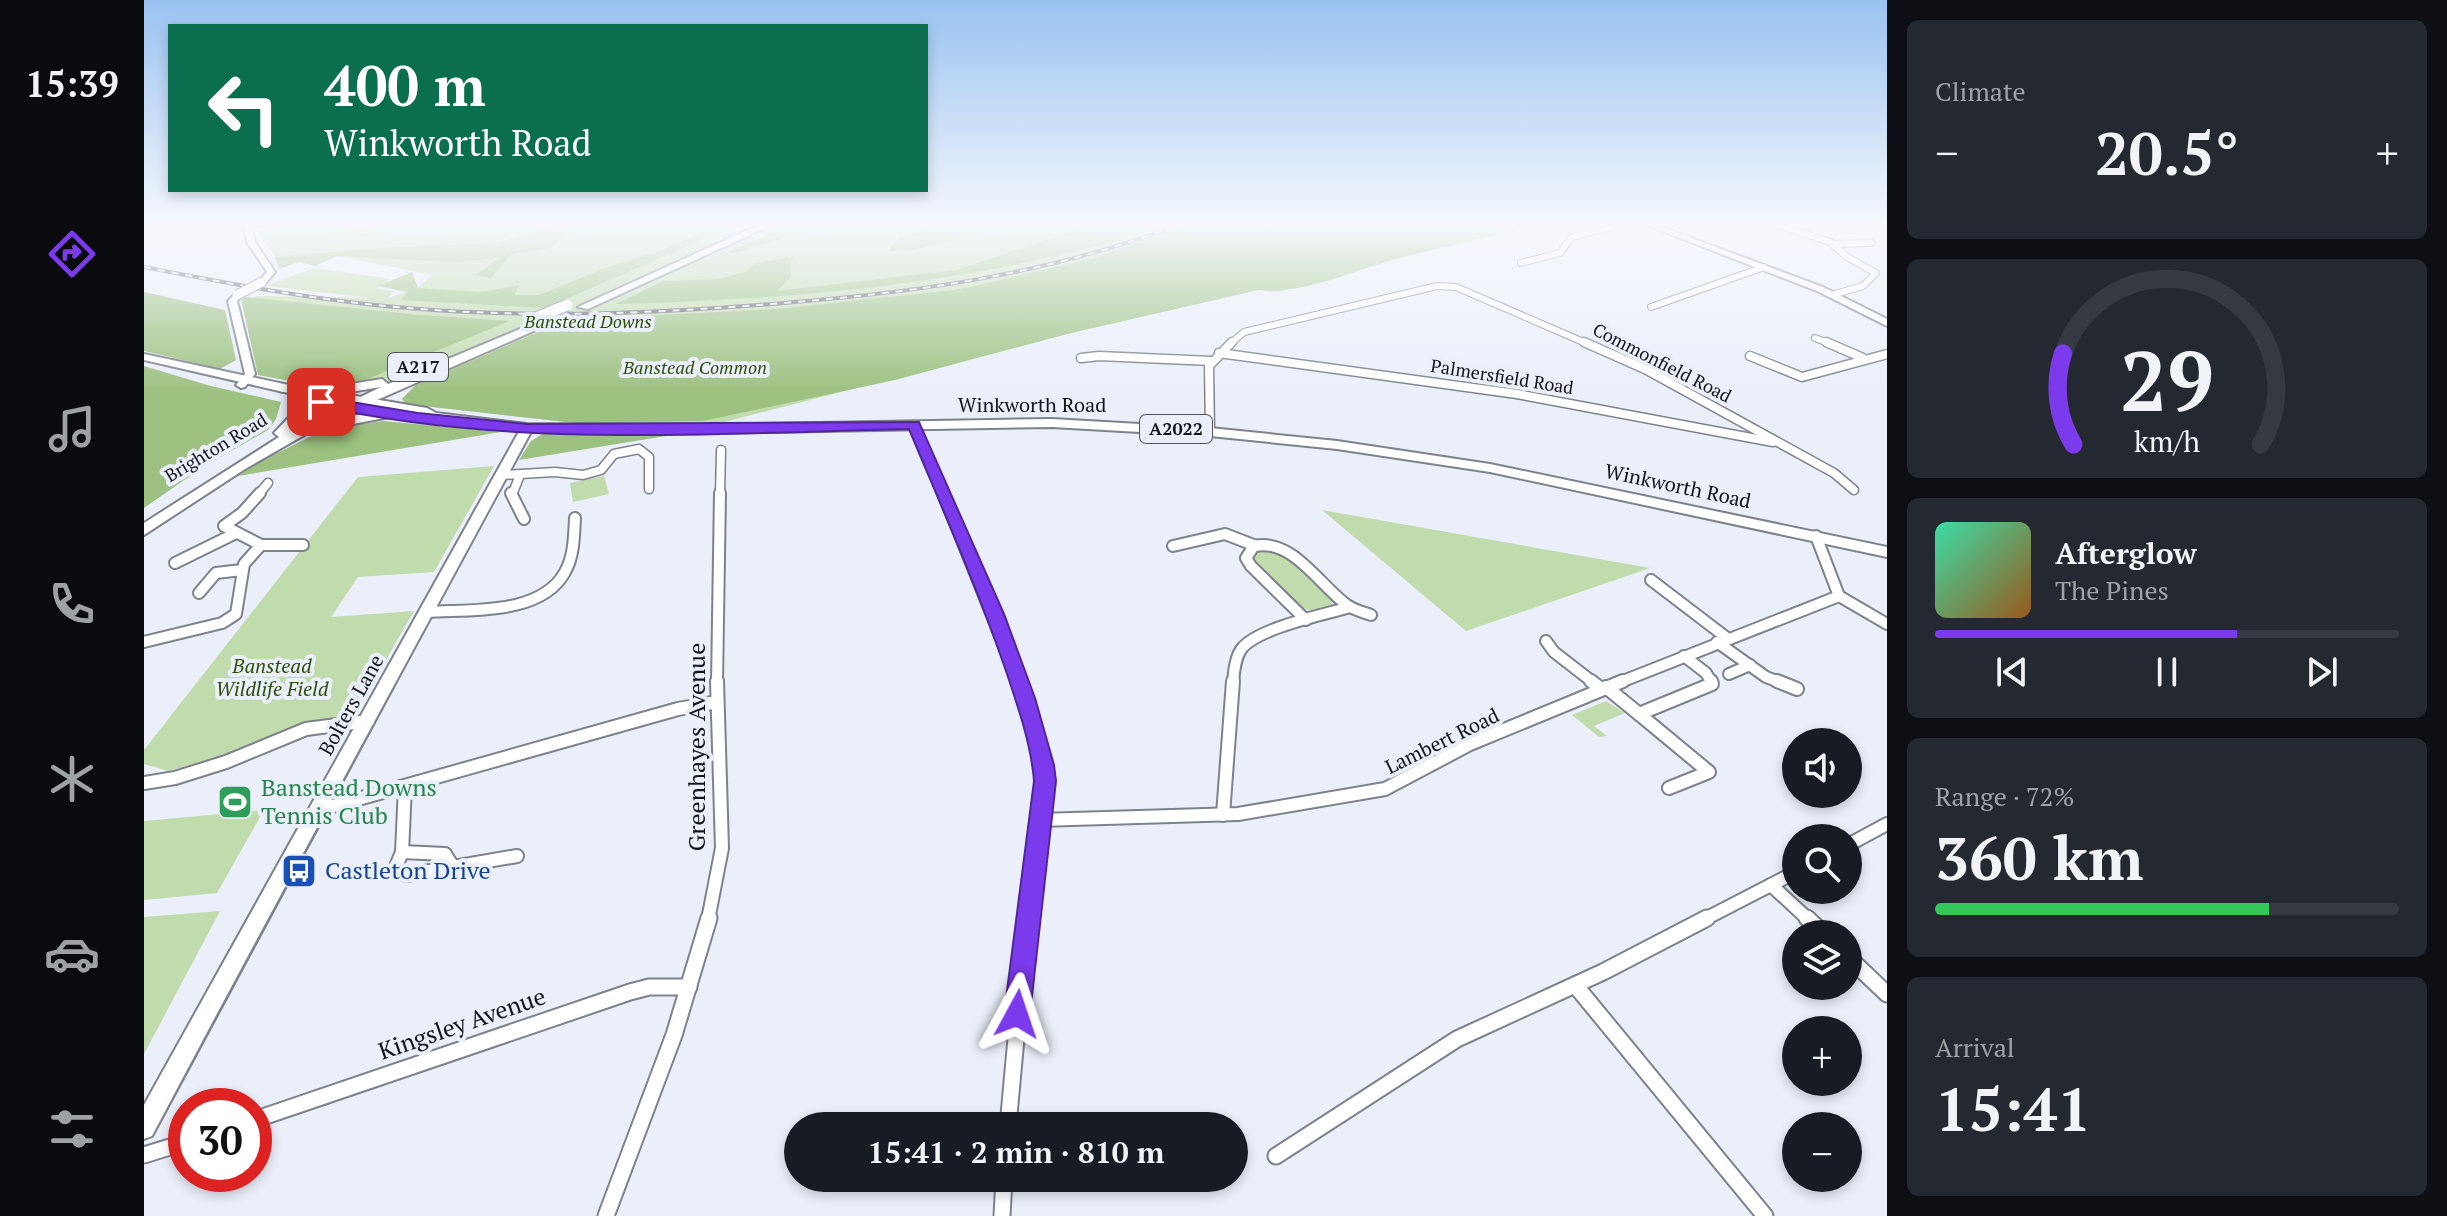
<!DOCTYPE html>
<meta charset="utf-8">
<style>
:root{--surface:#171b24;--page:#242831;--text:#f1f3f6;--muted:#9ea1a6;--line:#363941;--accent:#7c3aed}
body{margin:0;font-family:"PT Serif",serif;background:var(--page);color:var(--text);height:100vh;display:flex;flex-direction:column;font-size:30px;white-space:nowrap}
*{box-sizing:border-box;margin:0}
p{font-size:26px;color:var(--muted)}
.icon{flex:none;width:44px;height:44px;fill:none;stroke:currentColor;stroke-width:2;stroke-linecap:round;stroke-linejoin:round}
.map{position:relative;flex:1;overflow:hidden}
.side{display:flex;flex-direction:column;gap:20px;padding:20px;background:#0d0f14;width:560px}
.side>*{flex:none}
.guide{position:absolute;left:24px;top:24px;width:760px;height:168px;border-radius:0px;box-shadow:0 4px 12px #0003;background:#0b6e4f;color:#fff;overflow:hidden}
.buttons{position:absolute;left:1638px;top:728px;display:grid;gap:16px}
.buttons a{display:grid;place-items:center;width:80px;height:80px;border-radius:50%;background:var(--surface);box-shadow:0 4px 12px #0003;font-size:40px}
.speed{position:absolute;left:24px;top:1088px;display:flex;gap:16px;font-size:40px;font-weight:700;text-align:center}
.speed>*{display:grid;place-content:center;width:104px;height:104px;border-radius:50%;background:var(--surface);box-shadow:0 4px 12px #0003;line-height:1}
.speed .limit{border:12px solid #d22;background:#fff;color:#111}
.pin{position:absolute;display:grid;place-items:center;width:68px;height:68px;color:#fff;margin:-34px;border-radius:16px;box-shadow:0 4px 12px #0006}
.me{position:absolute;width:88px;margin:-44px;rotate:5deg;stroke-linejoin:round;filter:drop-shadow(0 0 6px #0008)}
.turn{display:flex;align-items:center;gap:28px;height:168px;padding:0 24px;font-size:36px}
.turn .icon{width:104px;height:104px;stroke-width:2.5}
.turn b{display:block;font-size:56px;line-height:68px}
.big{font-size:60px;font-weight:600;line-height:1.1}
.side .tile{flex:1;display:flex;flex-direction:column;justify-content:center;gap:12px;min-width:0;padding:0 28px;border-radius:12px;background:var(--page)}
.side .dial{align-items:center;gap:0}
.dial svg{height:208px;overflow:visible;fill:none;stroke:var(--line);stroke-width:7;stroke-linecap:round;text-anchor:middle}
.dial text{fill:var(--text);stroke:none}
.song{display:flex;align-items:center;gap:24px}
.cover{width:96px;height:96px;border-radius:12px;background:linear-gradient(135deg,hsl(160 70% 55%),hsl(30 70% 35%))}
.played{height:8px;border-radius:4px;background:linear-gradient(90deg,var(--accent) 65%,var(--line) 65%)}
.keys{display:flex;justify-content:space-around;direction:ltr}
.heat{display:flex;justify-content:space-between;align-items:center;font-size:44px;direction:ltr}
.charge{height:12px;border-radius:6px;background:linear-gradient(90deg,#34c759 72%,var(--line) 0)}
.trip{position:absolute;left:640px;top:1112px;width:464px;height:80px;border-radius:40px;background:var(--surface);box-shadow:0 4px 12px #0003;font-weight:600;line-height:80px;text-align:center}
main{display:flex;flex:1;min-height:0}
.tabs{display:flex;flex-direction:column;width:144px;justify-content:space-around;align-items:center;background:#090b0e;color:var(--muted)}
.tabs .icon{width:56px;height:56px}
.tabs .current{color:var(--accent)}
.tabs b{font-size:36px;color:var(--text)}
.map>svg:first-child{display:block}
</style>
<main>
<nav class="tabs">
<b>15:39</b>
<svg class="icon current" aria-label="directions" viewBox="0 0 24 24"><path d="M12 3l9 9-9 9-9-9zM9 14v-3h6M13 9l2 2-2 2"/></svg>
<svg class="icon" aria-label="music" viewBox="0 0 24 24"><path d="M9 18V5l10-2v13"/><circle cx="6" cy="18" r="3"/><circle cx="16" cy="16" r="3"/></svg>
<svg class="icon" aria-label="phone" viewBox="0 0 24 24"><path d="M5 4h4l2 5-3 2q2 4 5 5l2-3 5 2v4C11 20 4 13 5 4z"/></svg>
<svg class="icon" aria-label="climate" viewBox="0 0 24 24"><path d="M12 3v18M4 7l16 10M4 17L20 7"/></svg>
<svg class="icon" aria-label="car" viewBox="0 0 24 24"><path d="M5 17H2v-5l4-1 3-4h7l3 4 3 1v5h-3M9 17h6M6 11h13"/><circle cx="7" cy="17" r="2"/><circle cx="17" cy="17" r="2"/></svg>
<svg class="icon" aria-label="filters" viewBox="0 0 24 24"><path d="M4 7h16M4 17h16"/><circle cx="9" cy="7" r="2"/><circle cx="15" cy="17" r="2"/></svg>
</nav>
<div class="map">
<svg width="1743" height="1216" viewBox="0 0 1743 1216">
<rect width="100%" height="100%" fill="#eaeffa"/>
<g fill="#c1dcac">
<path d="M 114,224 L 1402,224 L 1253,259 L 1135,292 L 1114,290 L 923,334 L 576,423 L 431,423 L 262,404 L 258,399 L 271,385 L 222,382 L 210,386 L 168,385 L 114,375 L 100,302 L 113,296 L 228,298 L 122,286 L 169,268 L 247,279 L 232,288 L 250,291 L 244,298 L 274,288 L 289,275 L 193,256 L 131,257 L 113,229 Z"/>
<path d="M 350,466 L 290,572 L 214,577 L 187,617 L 270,611 L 211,714 L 140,730 L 79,756 L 24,771 L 0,764 L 0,750 L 214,477 Z"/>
<path d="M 460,476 L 465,494 L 429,502 L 426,483 Z"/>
<path d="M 1178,510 L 1506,568 L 1322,631 Z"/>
<path d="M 1115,549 L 1138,553 L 1186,598 L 1189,603 L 1187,607 L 1171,612 L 1156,607 L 1110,561 L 1109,552 Z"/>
<path d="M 1462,701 L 1481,713 L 1450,726 L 1463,736 L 1455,737 L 1428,715 Z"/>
<path d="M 120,810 L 73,893 L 0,900 L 0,821 Z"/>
<path d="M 76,911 L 0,1054 L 0,917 Z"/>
</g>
<g fill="#9cc180">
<path d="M 250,224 L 314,224 L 216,237 L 169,238 Z"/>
<path d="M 444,224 C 433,234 415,236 407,248 L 368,254 L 347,278 L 331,275 L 355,258 L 312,262 L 193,256 L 171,266 L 155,262 L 135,269 L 131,257 L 233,248 L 353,243 L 395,231 Z"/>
<path d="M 574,224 L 593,224 L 402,308 L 258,300 L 263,292 L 234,286 L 268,272 L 274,288 L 338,292 L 376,285 L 370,295 L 395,295 L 461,268 L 520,250 Z"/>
<path d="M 646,224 L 691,224 L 574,257 Z"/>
<path d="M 807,224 L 865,224 L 809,241 L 768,250 L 744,251 L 755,237 Z"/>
<path d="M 949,224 L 1022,224 C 979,241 933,251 888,261 C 751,291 611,300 472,304 L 519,281 L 574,279 L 601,272 L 612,263 L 650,257 L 646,263 L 647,277 L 633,291 L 813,270 Z"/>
<path d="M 1045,224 L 1393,224 C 1346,237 1298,246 1251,259 C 1207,272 1160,294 1114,290 L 923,334 L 751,380 L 559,421 L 431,423 L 262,404 L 258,399 L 272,385 L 422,320 L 631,309 L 811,290 L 947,259 Z"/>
<path d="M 0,292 L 81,310 L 92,360 L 76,369 L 0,351 Z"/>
<path d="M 102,297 L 276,315 L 366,321 L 221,380 L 168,385 L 114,375 L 97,299 Z"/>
<path d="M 0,366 L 67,386 L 137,402 L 132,419 L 124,430 L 59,467 L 0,508 Z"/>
<path d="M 239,421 L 357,432 L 94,476 L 113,463 L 182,429 Z"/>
<path d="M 400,433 L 534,434 L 375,460 L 387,441 Z"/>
</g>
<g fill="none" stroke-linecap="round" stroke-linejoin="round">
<g stroke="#7d828c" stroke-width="8">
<g id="street-far4">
<path d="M 1631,224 L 1686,242 L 1703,257 L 1732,273 L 1719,286 L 1688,295"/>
<path d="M 104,230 L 129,224"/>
<path d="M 1691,244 L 1727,243"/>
<path d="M 1377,263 L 1416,253 L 1428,237 L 1478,224"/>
<path d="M 1507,307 L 1620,267"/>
<path d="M 1671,338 L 1687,344"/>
<path d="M 1086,344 L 1100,332 L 1293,286 L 1312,287 L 1444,344"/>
</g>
</g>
<g stroke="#7d828c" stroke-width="11">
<g id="street-far3">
<path d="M 1440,342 L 1501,369 L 1690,473 L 1710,490"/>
<path d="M 1682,342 L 1719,358"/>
<path d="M 1075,353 L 1373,394 L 1629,442"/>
<path d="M 1606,356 L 1658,377 L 1743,354"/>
<path d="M 937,358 L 955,356 L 1067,361"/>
<path d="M 770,425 L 799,495"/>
<path d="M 1066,432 L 1065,366 L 1088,342"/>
<path d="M 358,475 L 411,472 L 439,475 L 457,470 L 470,454 L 495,449 L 505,457 L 505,489"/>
<path d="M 114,495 L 124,483"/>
<path d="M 368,495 L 376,475"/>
<path d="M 576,495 L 577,450"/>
</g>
</g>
<g stroke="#7d828c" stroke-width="14">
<g id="street-far2">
<path d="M 367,493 L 380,519"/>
<path d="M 799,493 L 875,683"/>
<path d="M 1672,536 L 1695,596 L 1743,624"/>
<path d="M 117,545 L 159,545"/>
<path d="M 1029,546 L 1081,534 L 1112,546"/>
<path d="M 31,563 L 92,533"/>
<path d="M 1507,580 L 1583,638"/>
<path d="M 55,593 L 72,573 L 98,570"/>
<path d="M 283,612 C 325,609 397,616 421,572 C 430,556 430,537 431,518"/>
<path d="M 1162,620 L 1107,566 L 1102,558 L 1110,546 C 1149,538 1175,585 1203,605 C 1210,610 1219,612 1227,615"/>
<path d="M 1402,641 L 1410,652 L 1450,683"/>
<path d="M 0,642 L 78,623 L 92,614 L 100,564 L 117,545 L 80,526 L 98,513 L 116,493"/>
<path d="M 1573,642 L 1622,677 L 1638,683"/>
<path d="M 1540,656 L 1562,673 L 1568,683"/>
<path d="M 1585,674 L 1606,665"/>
<path d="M 573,683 L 576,493"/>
<path d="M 1089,683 C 1090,672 1091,656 1099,647 C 1118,627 1179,615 1206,607"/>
<path d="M 1474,683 L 1695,596"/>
</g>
</g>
<g stroke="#7d828c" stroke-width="16">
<g id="street-far1">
<path d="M 874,681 L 893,738 L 901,781 L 882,920"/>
<path d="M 1447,681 L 1457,689"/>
<path d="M 1633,681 L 1653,689"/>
<path d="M 1462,687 L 1495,714 L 1568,684 L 1567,681"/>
<path d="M 1495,714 L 1565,772 L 1525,788"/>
<path d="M 0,783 L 31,778 L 82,762 L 162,729 L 224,721"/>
<path d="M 261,787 L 258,852 L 251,869 L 254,873 L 263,875 L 373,856"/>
<path d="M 175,810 L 534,709 L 573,702"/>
<path d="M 1079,815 L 1089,681"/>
<path d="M 895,820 L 1094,814 L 1241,789 L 1326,744 L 1479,681"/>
<path d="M 1704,845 L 1743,824"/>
<path d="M 258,852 L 301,854 L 309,867"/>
<path d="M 1627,885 L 1665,920"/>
<path d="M 564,920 L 578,848 L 573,681"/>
<path d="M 1559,920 L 1652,872"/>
</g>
</g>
<g stroke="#7d828c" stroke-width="19">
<g id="street">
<path d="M 1663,918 L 1680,934"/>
<path d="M 1704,957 L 1743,994"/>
<path d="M 1431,985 L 1621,1216"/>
<path d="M 110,1120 L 486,992 L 505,987 L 545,987"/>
<path d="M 864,1126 L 883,918"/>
<path d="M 0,1155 L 42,1142"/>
<path d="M 1132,1156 L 1313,1039 L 1459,972 L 1563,918"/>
<path d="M 462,1216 L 530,1035 L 565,918"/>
<path d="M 858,1216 L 860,1178"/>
</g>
</g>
<g stroke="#7d828c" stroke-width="4">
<g id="secondary">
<path d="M 99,224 L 107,224 L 111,242 L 131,272 L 121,284 L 114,282 L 123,272 L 103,242 Z"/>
<path d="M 1500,224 L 1510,224 L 1679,287 L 1743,319 L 1743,326 L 1673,291 Z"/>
<path d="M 93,292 L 97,295 L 93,301 L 111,374 L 101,387 L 97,388 L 92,385 L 101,374 L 84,301 Z"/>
<path d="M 383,425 L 389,428 C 262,664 133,899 8,1136 L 0,1139 L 0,1105 L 377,428 Z"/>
</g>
</g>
<g stroke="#7d828c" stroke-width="4">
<path id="primary" d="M 0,354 L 140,384 L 283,408 L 292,413 L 383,424 L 556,425 L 908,419 L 1066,428 L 1193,441 L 1346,464 L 1743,547 L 1743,557 L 1346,472 L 1193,449 L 1066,436 L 908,427 L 556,433 L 383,432 L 288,420 L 279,415 L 140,392 L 0,360 Z"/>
</g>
<g stroke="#7d828c" stroke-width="4">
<g id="highway">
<path d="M 617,224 L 630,224 L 444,309 L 434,307 Z"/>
<path d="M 400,319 L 410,322 L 190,419 L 246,409 L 253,413 L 251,416 L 182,429 L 176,426 L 101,469 L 0,535 L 0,523 L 135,437 L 130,433 L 150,412 L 157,395 L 167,395 L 169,398 L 163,414 L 148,430 L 237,387 L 194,394 L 140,392 L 135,391 L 135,385 L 194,386 L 238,379 L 244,384 Z"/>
</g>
</g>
<use href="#street-far4" stroke="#fff" stroke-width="6"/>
<use href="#street-far3" stroke="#fff" stroke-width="8"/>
<use href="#street-far2" stroke="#fff" stroke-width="10"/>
<use href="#street-far1" stroke="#fff" stroke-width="12"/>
<use href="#street" stroke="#fff" stroke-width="15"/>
<use href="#secondary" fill="#fff" fill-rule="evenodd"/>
<use href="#primary" fill="#fff" fill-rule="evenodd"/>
<use href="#highway" fill="#fff" fill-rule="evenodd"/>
<g stroke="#5f6168" stroke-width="4">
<path id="rail" d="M 0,267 C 87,284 175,301 264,308 C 393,319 522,313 651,302 C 783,291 912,272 1036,224"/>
</g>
<use href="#rail" stroke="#eaeffa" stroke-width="2" stroke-dasharray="7" stroke-linecap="butt"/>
<g stroke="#7d828c" stroke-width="11" stroke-linecap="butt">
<path id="secondary-bridge" d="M 93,295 L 118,282"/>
</g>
<g stroke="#7d828c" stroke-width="13" stroke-linecap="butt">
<path id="highway-bridge" d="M 387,320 L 423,305"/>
</g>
<use href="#secondary-bridge" stroke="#fff" stroke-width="9"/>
<use href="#highway-bridge" stroke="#fff" stroke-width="11"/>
</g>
<linearGradient id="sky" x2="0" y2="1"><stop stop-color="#99c2f1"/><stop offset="0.57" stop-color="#f6f8fd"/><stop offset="1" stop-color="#f6f8fd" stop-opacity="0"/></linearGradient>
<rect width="1743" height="394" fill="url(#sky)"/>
<path fill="#7c3aed" stroke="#51269a" stroke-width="2" d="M 177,397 L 274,413 L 383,424 L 775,422 L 860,614 L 891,698 L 910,765 L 912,781 L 886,1014 L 882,1024 L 873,1028 L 864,1024 L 860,1014 L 890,781 C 887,743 873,704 861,668 C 833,587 798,508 765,429 C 569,433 365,449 172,405 L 172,399 Z"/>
<defs>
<g id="stadium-square" transform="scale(1.8)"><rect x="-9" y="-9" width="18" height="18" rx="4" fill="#2e9e5b" stroke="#eaeffa"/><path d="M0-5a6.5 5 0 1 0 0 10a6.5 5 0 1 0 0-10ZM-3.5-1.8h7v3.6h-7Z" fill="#fff"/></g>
<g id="bus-square" transform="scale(1.8)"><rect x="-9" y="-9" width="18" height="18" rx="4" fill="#1a4fb4" stroke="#eaeffa"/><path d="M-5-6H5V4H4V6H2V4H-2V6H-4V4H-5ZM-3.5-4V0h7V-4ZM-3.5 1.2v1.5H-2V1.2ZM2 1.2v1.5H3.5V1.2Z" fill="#fff"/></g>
</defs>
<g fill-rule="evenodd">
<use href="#stadium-square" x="91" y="802"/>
<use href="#bus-square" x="155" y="871"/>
</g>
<g text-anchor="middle" stroke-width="8" stroke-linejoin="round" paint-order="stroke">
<g font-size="18" font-style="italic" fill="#2f4f09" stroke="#eaeffa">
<text x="444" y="328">Banstead Downs</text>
<text x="551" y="374">Banstead Common</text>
</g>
<g font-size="18" fill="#141519" stroke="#eaeffa">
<text transform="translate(1518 363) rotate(27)" y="6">Commonfield Road</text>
<text transform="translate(1358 377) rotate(9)" y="6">Palmersfield Road</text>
<text transform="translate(72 448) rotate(-31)" y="6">Brighton Road</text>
</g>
<g fill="#eaeffa" stroke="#54565c" stroke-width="2">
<rect x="244" y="353" width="60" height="28" rx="6"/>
<rect x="996" y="415" width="72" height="28" rx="6"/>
</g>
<g font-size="18" font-weight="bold" fill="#141519">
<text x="274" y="373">A217</text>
<text x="1032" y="435">A2022</text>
</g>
<g font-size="20" fill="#141519" stroke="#eaeffa">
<text x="888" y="412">Winkworth Road</text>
<text transform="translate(1534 486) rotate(12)" y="7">Winkworth Road</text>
<text transform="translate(207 705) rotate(-61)" y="7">Bolters Lane</text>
<text transform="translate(1298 741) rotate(-26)" y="7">Lambert Road</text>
</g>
<g font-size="20" font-style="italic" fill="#2f4f09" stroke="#eaeffa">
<text x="128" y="673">Banstead<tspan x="128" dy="23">Wildlife Field</tspan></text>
</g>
<g font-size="24" fill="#141519" stroke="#eaeffa">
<text transform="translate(553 747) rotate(-90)" y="8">Greenhayes Avenue</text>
<text transform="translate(318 1024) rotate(-19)" y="8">Kingsley Avenue</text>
</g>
<g font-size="24" fill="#27864d" stroke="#eaeffa" text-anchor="start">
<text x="117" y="796">Banstead Downs<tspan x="117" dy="28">Tennis Club</tspan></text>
</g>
<g font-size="24" fill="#164399" stroke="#eaeffa" text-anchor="start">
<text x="181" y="879">Castleton Drive</text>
</g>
</g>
</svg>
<div class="buttons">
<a><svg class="icon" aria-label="sound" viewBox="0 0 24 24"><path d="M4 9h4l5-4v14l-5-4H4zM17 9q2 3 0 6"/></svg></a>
<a><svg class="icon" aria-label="search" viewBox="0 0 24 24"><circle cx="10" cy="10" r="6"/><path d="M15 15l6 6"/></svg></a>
<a><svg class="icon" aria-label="layers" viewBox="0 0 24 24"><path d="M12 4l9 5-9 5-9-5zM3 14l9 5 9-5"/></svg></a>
<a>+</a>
<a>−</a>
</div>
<div class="speed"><div class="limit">30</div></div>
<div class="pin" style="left:177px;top:402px;background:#d93025"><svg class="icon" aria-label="arrive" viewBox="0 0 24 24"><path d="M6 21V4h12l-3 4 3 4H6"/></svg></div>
<svg class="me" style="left:873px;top:1014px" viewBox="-20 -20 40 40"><path d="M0-17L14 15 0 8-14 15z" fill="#7c3aed" stroke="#fff" stroke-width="4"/></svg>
<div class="trip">15:41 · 2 min · 810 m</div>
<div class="guide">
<div class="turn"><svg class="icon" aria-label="left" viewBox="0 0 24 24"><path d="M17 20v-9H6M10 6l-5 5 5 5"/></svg><div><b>400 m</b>Winkworth Road</div></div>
</div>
</div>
<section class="side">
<div class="tile"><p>Climate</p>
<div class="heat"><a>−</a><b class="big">20.5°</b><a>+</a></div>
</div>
<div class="tile dial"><svg viewBox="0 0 100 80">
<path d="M14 69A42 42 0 1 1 86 69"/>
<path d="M14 69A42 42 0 0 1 10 34" stroke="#7c3aed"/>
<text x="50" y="56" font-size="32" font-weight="700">29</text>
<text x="50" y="72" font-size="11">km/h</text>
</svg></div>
<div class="tile">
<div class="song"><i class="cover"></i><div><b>Afterglow</b><p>The Pines</p></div></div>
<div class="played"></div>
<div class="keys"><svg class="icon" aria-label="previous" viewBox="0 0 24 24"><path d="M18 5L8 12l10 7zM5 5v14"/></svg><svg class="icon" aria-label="pause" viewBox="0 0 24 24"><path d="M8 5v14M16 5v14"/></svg><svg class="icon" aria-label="next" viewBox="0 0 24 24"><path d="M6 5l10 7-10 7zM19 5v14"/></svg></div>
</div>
<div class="tile"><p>Range · 72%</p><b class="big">360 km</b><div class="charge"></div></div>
<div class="tile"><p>Arrival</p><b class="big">15:41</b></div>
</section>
</main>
